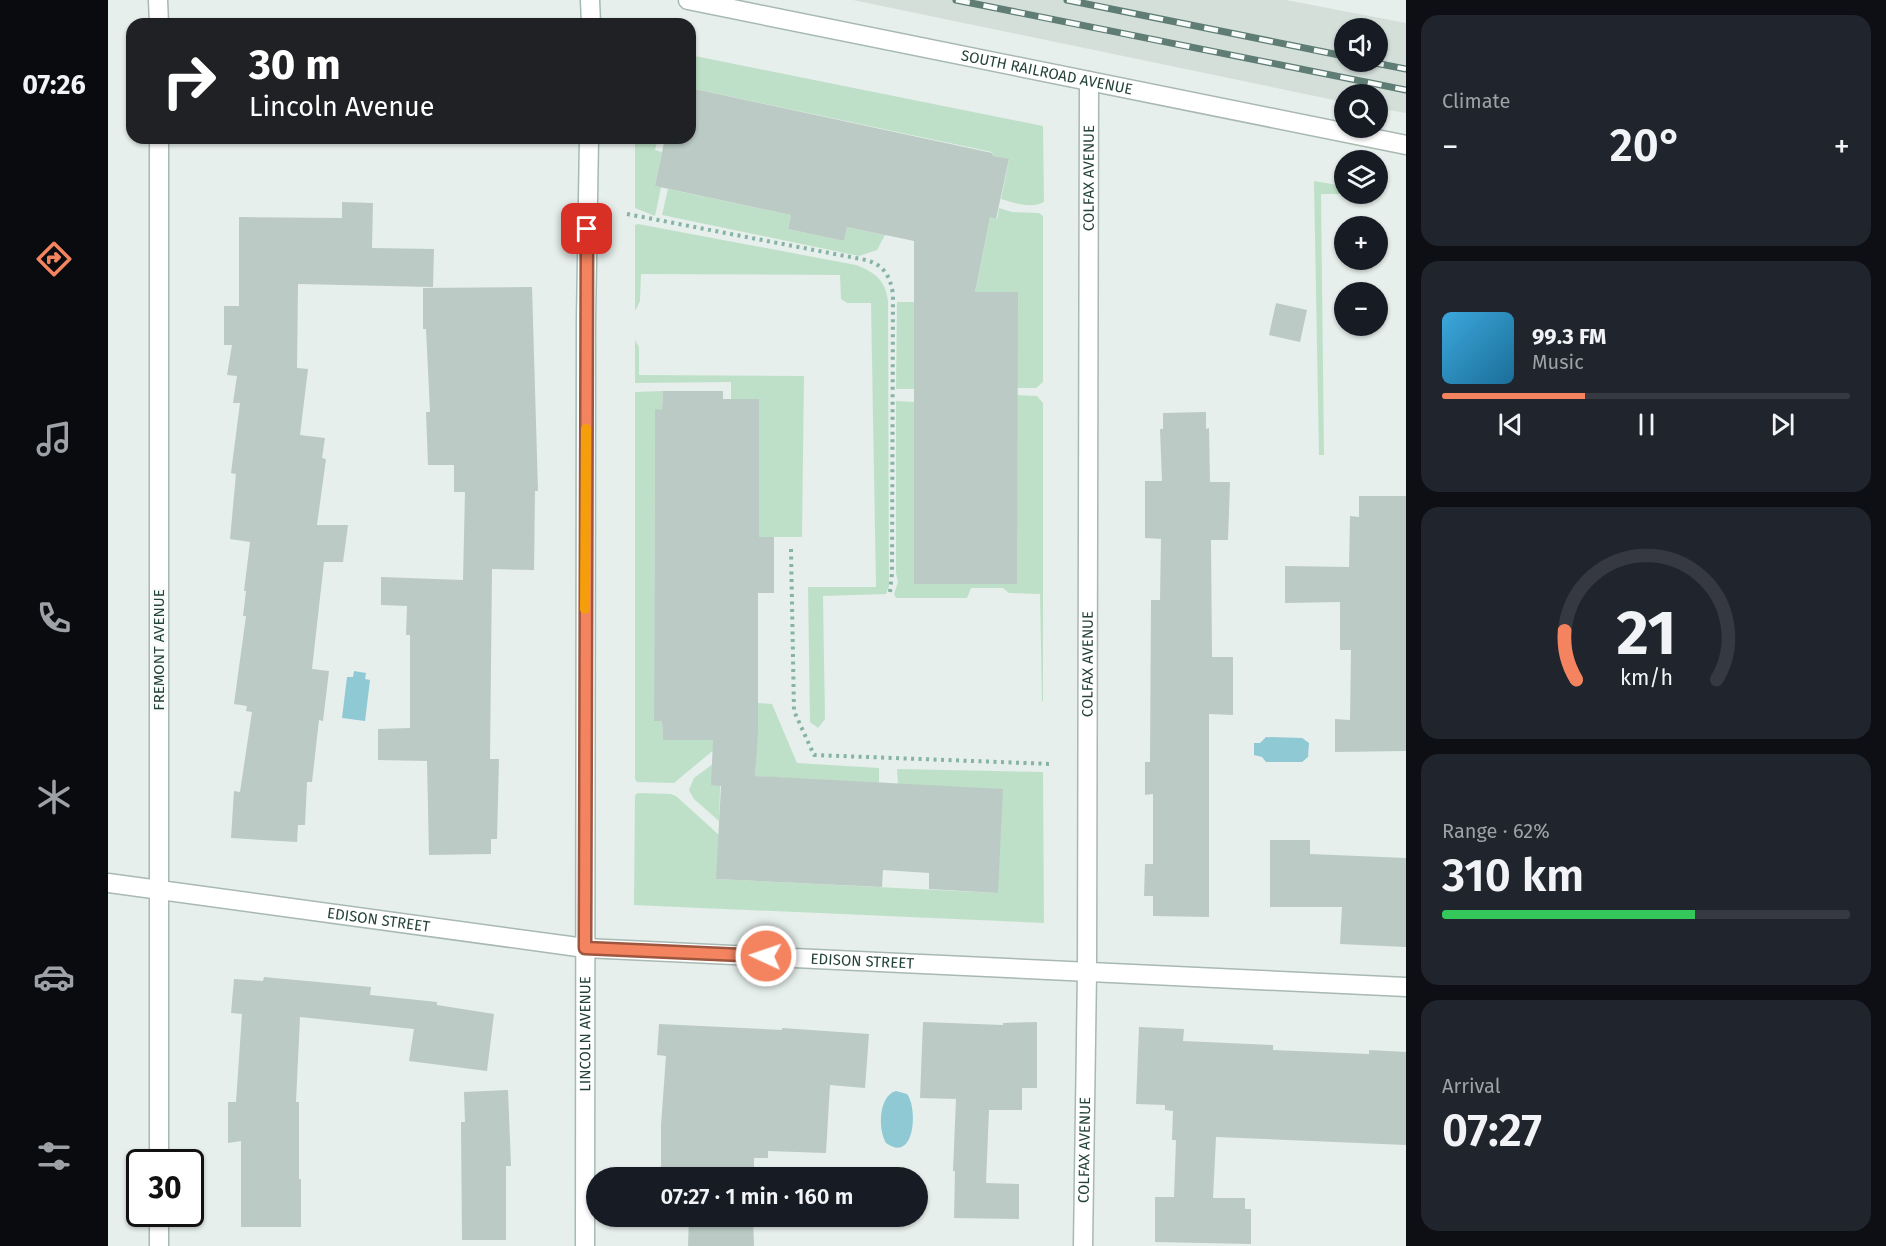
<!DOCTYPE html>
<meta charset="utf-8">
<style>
:root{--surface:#171b24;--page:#20242c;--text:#f1f3f6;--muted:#9ea1a6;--line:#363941;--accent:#f4845f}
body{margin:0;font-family:"Fira Sans",sans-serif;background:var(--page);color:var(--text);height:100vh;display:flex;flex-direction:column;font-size:22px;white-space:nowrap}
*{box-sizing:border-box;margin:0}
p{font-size:20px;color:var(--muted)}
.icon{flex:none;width:33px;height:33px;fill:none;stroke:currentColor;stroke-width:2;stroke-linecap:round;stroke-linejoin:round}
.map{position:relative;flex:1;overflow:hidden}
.details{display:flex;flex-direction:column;gap:15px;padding:15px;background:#0d0f14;width:480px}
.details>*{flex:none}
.guide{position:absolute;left:18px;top:18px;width:570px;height:126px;border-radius:18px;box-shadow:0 2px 4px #0004;background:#202124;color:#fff;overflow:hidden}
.tools{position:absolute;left:1226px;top:18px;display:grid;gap:12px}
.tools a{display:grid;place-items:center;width:54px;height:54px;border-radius:50%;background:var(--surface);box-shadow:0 2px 4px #0004;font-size:30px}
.speed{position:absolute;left:18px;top:1149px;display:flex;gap:12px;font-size:30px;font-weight:700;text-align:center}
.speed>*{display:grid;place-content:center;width:78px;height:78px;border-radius:50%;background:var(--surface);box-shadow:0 2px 4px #0004;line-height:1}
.speed .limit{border:3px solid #111;border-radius:9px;background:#fff;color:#111}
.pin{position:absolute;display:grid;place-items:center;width:51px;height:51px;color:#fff;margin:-26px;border-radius:12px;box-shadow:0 3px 9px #0006}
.me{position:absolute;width:66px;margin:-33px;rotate:273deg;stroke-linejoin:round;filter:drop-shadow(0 0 4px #0008)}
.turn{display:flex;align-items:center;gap:21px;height:126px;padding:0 24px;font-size:27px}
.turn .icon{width:78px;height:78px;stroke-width:2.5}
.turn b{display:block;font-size:42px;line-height:51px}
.big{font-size:45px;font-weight:600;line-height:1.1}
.details .widget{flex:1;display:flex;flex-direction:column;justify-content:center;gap:9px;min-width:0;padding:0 21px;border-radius:18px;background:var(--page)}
.details .dial{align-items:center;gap:0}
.dial svg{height:156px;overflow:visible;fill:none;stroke:var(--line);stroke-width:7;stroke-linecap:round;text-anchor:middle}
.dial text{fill:var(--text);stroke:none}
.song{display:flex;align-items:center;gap:18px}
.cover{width:72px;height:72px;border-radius:9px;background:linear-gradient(135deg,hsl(200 70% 55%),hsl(200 70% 35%))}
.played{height:6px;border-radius:3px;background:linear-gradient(90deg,var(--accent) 35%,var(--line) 35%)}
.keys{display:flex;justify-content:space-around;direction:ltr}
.heat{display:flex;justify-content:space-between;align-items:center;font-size:33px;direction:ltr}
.charge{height:9px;border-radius:4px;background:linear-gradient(90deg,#34c759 62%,var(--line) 0)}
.trip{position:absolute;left:478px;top:1167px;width:342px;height:60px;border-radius:30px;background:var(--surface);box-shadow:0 2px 4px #0004;font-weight:600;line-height:60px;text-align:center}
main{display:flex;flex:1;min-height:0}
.dock{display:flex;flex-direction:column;width:108px;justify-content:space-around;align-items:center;background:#090b0e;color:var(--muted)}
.dock .icon{width:42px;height:42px}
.dock .current{color:var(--accent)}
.dock b{font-size:27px;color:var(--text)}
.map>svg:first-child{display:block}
</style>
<main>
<nav class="dock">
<b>07:26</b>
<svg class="icon current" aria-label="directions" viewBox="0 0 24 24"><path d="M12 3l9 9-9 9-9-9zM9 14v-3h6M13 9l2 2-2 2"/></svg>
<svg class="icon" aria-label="music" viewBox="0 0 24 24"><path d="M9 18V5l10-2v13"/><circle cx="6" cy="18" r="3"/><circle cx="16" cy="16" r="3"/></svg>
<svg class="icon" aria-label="phone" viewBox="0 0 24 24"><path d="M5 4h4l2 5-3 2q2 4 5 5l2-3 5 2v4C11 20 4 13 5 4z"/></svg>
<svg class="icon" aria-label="climate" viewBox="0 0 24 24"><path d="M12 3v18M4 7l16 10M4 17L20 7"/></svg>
<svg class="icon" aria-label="car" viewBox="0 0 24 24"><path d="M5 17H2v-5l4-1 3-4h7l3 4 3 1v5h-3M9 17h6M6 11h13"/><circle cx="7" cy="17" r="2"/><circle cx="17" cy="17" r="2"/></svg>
<svg class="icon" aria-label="filters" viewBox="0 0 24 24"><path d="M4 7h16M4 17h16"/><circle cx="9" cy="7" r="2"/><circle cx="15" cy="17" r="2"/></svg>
</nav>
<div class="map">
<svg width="1298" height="1246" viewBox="0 0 1298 1246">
<rect width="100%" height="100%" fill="#e6efeb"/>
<path fill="#d4dfda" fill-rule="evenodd" d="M 745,0 L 1178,0 L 1298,23 L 1298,113 L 1269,108 L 1269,94 L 1236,94 L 1236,102 ZM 1236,28 L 1269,28 L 1269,62 L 1236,62 Z"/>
<g fill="#bfe0c8">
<path d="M 582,55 L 935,126 L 936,202 C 922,209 907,203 893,199 L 901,160 L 885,156 L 884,152 L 582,88 Z"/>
<path d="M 527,138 L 549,142 L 547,150 L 554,152 L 547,186 L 553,187 L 547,216 L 527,208 Z"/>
<path d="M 1206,181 L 1236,186 L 1236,194 L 1238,194 L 1213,194 L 1216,455 L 1211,455 Z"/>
<path d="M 560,189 L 683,215 L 680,229 L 736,241 L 739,227 L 777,235 L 769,250 L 751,256 L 554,215 Z"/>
<path d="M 891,208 L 904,212 L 931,213 L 935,216 L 935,382 L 928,388 L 909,388 L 865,302 L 882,217 L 889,219 Z"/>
<path d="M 530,224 L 748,265 C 767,272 778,281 780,301 L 781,586 L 778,594 L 715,596 L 717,719 L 710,728 L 702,722 L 700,587 L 768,587 L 763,303 L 739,303 L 733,299 L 732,275 L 533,274 L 532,301 L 527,311 L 527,225 Z"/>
<path d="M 789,302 L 806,302 L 806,389 L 788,389 Z"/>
<path d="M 527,340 L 531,347 L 531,375 L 696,376 L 694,537 L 651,537 L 651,399 L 623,399 L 623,382 L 527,383 Z"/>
<path d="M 555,391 L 554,410 L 547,410 L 546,721 L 554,721 L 555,740 L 613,740 L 614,743 L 566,783 L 529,782 L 527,779 L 527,392 Z"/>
<path d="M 909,395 L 929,396 L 935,403 L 935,701 L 934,701 L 932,594 L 901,593 L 895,588 L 863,588 L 859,598 L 788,598 L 786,594 L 790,582 L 788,573 L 788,401 L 806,402 L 806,584 L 909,584 Z"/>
<path d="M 650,703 L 664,704 L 689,763 L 771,768 L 771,783 L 647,776 Z"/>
<path d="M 613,758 L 611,821 L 586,799 L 581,790 L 586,778 Z"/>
<path d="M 789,769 L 935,772 L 936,923 L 526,905 L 527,795 L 530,793 L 563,794 L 568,796 L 611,835 L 609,879 L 889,893 L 790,784 Z"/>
</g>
<g fill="#8ec9d4">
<path d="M 246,671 L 258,673 L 257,679 L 262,680 L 257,721 L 234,718 L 239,677 L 245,677 Z"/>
<path d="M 1158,737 L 1194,738 L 1201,743 L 1200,757 L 1194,762 L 1158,762 L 1154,757 L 1146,755 L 1146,743 L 1152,743 Z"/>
<path d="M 788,1091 L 799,1094 C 810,1108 807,1164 778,1143 C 770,1130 770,1096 788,1091 Z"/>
<path d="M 738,1173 L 790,1176 L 738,1177 Z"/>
</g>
<g fill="#bbcac4">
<path d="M 582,88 L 884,153 L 885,156 L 901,159 L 888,219 L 882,217 L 867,292 L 910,292 L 909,584 L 806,584 L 806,241 L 739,227 L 736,241 L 680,229 L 683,215 L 547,186 L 557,138 L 582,138 Z"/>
<path d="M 234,202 L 265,203 L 264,248 L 326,249 L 325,287 L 190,284 L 189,368 L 200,369 L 192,435 L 217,438 L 214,458 L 218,459 L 209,525 L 240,525 L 235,562 L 216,562 L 204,669 L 221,671 L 215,721 L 211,720 L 204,782 L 199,782 L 197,825 L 190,825 L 189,842 L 123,838 L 126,791 L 132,792 L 144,712 L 138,711 L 139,706 L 126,704 L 138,616 L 135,616 L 138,591 L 136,591 L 142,542 L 122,539 L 128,474 L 123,473 L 132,403 L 125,403 L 129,376 L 119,375 L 124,345 L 116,345 L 116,306 L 131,306 L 131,217 L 234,218 Z"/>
<path d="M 424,287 L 430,491 L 427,491 L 426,570 L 384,569 L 382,759 L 391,759 L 389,839 L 383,839 L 383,854 L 321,855 L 319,761 L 270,760 L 270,729 L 302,728 L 302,635 L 298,635 L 299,606 L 273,605 L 273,577 L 355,580 L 357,492 L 346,492 L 346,465 L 320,465 L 318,412 L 322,412 L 318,329 L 315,329 L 315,288 Z"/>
<path d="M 1168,303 L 1199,310 L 1192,342 L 1161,335 Z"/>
<path d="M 555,391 L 615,391 L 615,399 L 651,399 L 651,537 L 666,537 L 666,593 L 650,593 L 650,733 L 647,776 L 895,789 L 890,893 L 821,889 L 821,873 L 775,870 L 774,887 L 608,879 L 613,786 L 603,785 L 605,740 L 555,740 L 554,721 L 546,721 L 547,409 L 554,410 Z"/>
<path d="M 1098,412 L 1098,429 L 1101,428 L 1102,482 L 1122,482 L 1120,540 L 1103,540 L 1104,657 L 1125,657 L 1125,715 L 1101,714 L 1101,917 L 1045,916 L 1045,896 L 1036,896 L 1037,864 L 1045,864 L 1045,794 L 1037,795 L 1037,762 L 1042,762 L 1043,600 L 1052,600 L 1053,539 L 1037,538 L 1037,481 L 1054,481 L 1052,429 L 1055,429 L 1055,413 Z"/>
<path d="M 1251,496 L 1298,496 L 1298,751 L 1227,752 L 1227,719 L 1242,720 L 1243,650 L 1232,650 L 1232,602 L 1177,603 L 1177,566 L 1241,567 L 1242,516 L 1251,517 Z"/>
<path d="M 1162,840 L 1202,840 L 1202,854 L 1298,858 L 1298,947 L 1232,944 L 1234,907 L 1162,907 Z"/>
<path d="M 156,977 L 263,987 L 262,995 L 329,1002 L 329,1005 L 386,1014 L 379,1071 L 301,1061 L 306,1029 L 192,1017 L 188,1102 L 191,1102 L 191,1179 L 193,1179 L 193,1227 L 133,1227 L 133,1141 L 120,1143 L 120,1102 L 128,1102 L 134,1014 L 123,1013 L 126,979 L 155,981 Z"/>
<path d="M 815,1022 L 895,1025 L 895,1023 L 929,1022 L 929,1088 L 914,1088 L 914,1110 L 881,1110 L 878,1183 L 911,1184 L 911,1219 L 846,1218 L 847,1171 L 845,1171 L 848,1099 L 812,1098 Z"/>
<path d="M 551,1024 L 674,1030 L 674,1028 L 761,1034 L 757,1088 L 722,1085 L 718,1153 L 660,1151 L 660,1158 L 646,1158 L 646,1178 L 553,1178 L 553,1125 L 558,1056 L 549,1055 Z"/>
<path d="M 1031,1027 L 1076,1029 L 1075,1041 L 1165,1045 L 1165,1050 L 1261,1054 L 1261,1050 L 1298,1052 L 1298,1145 L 1108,1137 L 1105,1198 L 1137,1198 L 1137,1209 L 1143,1209 L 1143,1244 L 1047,1242 L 1047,1197 L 1066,1197 L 1068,1140 L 1064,1140 L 1065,1111 L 1057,1110 L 1057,1105 L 1028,1104 Z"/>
<path d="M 400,1090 L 403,1166 L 398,1166 L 398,1240 L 354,1240 L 353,1122 L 357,1122 L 356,1092 Z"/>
<path d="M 581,1216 L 645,1216 L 646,1246 L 580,1246 Z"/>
</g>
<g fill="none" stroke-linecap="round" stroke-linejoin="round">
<g stroke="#a8b8b2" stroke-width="21">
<g id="street">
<path d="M 50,0 L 51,24"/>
<path id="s1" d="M 580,0 L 1298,145"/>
<path d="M 51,138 L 51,1162"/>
<path id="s2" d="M 0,883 L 477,948 L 1298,987"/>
<path d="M 51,1214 L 51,1246"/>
<path id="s3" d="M 975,1246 L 979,971 L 981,81"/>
</g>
</g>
<g stroke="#a4bbb3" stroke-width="21">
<g id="secondary">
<path d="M 482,0 L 483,24"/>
<path id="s4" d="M 477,1246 L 478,321 L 481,138"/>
</g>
</g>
<g stroke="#86b3a5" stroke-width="4" stroke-dasharray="3 4.5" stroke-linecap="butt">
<path d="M 519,214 L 758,260 C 776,265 782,276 785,294 L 784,573 L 782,592"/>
<path d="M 683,549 L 686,711 L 706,755 L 944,764"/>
</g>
<use href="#street" stroke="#fff" stroke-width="18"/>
<use href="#secondary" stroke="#fff" stroke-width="18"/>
<g stroke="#5f7d75" stroke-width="7">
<g id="rail">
<path d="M 848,0 L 1298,90"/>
<path d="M 959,0 L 1236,56"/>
<path d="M 1262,62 L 1298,69"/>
</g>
</g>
<use href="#rail" stroke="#f7fbf9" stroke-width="4.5" stroke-dasharray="14" stroke-linecap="butt"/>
</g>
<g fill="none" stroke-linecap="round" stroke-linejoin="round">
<g stroke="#9f563e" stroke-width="15">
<path id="route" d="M 479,229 L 477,948 L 658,956"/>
</g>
<use href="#route" stroke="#f4845f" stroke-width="10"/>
<path stroke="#f59e0b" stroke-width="10" d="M 477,609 L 478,429"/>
</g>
<g text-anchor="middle" stroke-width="5" stroke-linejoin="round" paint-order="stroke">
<g font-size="15" fill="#24423a" stroke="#f7fbf9">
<text dy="5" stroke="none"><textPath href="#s1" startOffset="366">SOUTH RAILROAD AVENUE</textPath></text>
<text dy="5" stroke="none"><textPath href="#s3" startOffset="1068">COLFAX AVENUE</textPath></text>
<text transform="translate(51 650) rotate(-90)" y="5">FREMONT AVENUE</text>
<text dy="5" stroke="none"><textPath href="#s3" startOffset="582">COLFAX AVENUE</textPath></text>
<text dy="5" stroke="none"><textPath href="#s2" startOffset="273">EDISON STREET</textPath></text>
<text dy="5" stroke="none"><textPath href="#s2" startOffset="759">EDISON STREET</textPath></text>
<text dy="5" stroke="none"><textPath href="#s4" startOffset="212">LINCOLN AVENUE</textPath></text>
<text dy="5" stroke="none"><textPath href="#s3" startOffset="96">COLFAX AVENUE</textPath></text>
</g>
</g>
</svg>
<div class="tools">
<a><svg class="icon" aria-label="sound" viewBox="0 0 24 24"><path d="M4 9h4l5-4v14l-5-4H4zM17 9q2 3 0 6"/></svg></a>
<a><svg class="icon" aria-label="search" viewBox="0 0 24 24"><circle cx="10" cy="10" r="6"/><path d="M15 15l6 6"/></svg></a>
<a><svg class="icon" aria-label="layers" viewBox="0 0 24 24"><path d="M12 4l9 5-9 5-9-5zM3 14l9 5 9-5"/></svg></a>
<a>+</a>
<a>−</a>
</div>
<div class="speed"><div class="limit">30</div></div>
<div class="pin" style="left:479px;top:229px;background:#d93025"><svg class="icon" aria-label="arrive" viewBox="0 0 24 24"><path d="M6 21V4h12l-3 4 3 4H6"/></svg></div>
<svg class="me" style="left:658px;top:956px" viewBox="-20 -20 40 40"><circle r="17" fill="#f4845f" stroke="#fff" stroke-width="3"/><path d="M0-11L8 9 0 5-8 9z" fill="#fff"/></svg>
<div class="trip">07:27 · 1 min · 160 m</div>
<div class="guide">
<div class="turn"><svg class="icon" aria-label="right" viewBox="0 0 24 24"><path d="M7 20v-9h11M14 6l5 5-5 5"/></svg><div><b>30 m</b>Lincoln Avenue</div></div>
</div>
</div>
<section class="details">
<div class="widget"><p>Climate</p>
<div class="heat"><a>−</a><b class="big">20°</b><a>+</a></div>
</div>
<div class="widget">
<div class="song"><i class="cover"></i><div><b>99.3 FM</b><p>Music</p></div></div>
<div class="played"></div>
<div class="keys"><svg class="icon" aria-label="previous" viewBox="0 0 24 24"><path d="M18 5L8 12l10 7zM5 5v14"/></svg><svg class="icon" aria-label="pause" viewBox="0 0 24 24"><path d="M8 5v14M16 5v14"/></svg><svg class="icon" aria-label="next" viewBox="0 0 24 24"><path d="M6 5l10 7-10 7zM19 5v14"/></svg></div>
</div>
<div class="widget dial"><svg viewBox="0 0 100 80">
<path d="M14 69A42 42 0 1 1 86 69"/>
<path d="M14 69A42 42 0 0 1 8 44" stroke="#f4845f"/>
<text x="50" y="56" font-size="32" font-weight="700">21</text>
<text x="50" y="72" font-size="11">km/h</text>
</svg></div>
<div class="widget"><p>Range · 62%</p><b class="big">310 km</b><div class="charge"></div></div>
<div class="widget"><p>Arrival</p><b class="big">07:27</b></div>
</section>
</main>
